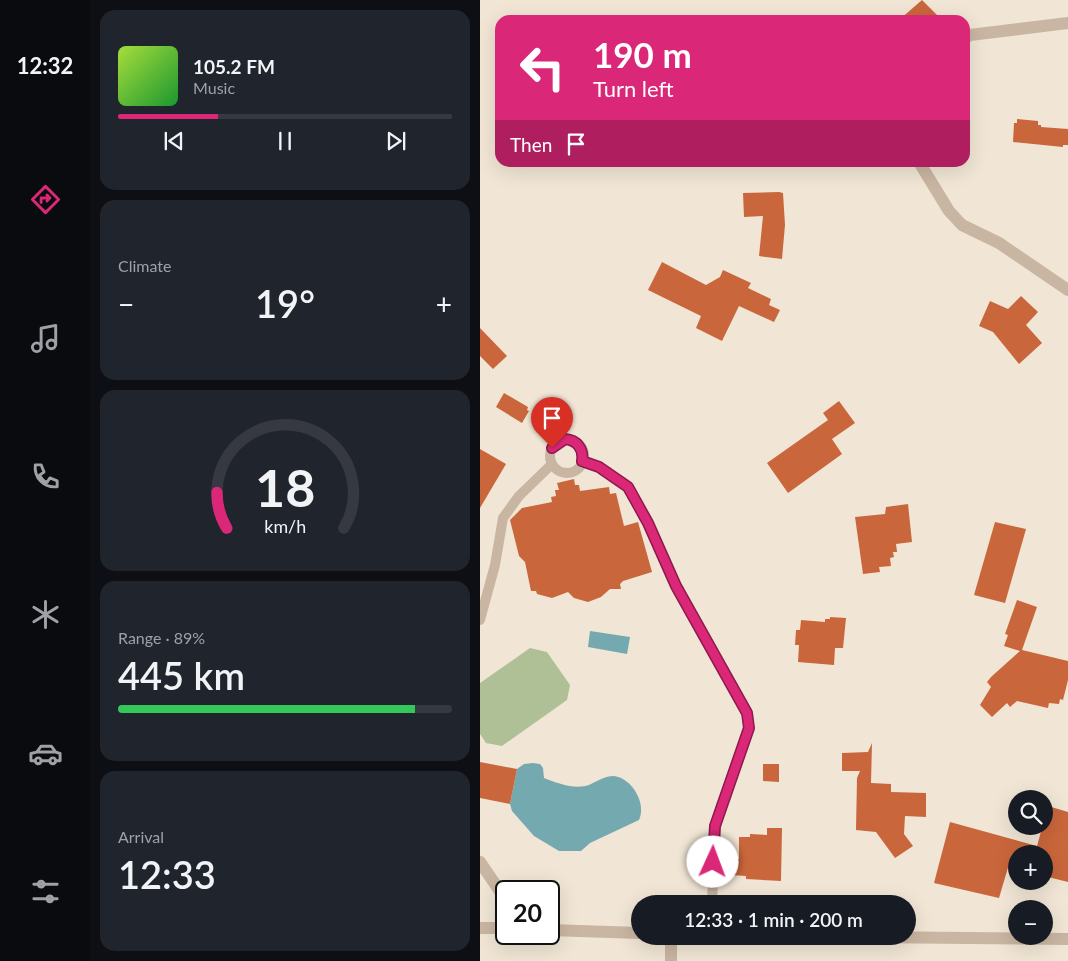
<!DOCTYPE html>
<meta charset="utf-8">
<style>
:root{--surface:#171b24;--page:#20242c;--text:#f1f3f6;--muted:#9ea1a6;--line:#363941;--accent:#db2777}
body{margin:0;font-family:Lato,sans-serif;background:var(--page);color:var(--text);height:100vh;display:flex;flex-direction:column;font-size:19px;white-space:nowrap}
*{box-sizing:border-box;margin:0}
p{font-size:16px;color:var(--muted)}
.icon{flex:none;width:28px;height:28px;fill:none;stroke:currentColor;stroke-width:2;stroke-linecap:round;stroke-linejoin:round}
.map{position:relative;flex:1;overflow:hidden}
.details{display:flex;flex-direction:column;gap:10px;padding:10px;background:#0d0f14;width:390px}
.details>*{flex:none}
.banner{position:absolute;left:15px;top:15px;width:475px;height:152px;border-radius:15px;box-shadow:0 5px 20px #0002;background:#db2777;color:#fff;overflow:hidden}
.buttons{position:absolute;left:528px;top:790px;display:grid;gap:10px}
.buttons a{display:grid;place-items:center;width:45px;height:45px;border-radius:50%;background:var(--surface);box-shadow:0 5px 20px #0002;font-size:25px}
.speed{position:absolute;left:15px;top:880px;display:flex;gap:10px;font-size:25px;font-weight:700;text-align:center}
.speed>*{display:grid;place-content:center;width:65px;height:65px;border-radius:50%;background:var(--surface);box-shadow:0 5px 20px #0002;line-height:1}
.speed .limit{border:2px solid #111;border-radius:8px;background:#fff;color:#111}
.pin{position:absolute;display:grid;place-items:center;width:42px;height:42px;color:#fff;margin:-51px -21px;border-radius:50% 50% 50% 0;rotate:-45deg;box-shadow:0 0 5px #0007}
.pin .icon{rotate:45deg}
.me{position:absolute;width:55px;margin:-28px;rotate:2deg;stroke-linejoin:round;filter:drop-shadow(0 0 4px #0008)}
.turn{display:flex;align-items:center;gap:18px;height:105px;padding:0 15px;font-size:22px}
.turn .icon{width:65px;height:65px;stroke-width:2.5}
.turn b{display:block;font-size:35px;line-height:42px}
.then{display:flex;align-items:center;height:48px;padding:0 15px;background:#0003;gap:10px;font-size:19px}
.big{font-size:38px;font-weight:600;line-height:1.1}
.details .tile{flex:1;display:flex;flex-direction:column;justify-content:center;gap:8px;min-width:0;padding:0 18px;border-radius:15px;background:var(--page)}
.details .dial{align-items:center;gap:0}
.dial svg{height:130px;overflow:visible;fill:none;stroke:var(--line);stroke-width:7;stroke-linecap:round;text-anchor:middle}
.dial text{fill:var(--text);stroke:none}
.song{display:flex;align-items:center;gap:15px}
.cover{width:60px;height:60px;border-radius:8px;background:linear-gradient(135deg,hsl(80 70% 55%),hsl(130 70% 35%))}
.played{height:5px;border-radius:2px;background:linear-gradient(90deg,var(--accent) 30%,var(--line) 30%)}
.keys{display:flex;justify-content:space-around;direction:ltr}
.heat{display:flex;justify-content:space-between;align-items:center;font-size:28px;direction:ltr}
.charge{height:8px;border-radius:4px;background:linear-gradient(90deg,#34c759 89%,var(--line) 0)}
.trip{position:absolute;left:151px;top:895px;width:285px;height:50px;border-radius:25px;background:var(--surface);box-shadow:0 5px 20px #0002;font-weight:600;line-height:50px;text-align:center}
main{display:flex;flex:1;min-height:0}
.dock{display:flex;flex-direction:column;width:90px;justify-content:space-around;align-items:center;background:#090b0e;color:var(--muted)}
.dock .icon{width:35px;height:35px}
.dock .selected{color:var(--accent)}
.dock b{font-size:22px;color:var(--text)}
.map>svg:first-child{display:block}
</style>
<main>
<nav class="dock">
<b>12:32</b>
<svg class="icon selected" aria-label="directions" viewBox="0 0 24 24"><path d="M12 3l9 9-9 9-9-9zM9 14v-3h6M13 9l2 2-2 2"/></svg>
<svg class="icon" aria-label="music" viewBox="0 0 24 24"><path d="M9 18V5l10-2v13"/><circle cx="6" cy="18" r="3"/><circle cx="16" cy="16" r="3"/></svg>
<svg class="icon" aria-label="phone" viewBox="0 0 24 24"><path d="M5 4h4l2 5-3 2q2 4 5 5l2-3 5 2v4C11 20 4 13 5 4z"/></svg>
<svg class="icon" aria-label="climate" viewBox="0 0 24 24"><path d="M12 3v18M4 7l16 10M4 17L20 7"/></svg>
<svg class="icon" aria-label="car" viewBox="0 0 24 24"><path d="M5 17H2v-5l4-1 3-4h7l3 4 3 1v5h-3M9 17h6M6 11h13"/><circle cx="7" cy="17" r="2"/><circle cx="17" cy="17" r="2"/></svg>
<svg class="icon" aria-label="filters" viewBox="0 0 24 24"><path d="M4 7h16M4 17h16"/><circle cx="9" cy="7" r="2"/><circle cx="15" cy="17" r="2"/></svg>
</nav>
<section class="details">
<div class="tile">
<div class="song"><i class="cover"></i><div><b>105.2 FM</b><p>Music</p></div></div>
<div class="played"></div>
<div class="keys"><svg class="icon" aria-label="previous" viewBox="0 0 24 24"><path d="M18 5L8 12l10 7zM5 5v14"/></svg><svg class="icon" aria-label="pause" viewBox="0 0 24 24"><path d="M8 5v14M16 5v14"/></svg><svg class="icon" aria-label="next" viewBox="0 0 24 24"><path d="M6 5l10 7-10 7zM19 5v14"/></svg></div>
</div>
<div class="tile"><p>Climate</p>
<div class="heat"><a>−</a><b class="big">19°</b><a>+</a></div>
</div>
<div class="tile dial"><svg viewBox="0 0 100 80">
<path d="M14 69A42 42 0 1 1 86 69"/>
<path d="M14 69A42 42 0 0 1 8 47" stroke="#db2777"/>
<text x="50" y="56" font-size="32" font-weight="700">18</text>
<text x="50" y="72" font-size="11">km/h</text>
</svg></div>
<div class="tile"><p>Range · 89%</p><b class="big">445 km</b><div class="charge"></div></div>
<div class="tile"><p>Arrival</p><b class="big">12:33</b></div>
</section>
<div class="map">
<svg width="588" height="961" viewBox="0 0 588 961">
<rect width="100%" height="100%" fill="#f1e6d5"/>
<path fill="#afc096" d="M 50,648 L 67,652 L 90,685 L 87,700 L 22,746 L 6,743 L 0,734 L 0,683 Z"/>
<g fill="#74a9af">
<path d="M 110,631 L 150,637 L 147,654 L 108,647 Z"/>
<path d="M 53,763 L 60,764 L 63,768 L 64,778 C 77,783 95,790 109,785 C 117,781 125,776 134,776 C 152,778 167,804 159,820 L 110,843 L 101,851 L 79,851 L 54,836 L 32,811 L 30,804 L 37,769 L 44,764 Z"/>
</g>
<g fill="#ca663b">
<path d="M 442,0 L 462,20 L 419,20 Z"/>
<path d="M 537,119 L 558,121 L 558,125 L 561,125 L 561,127 L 588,129 L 588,145 L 583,145 L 583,147 L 533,142 L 534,123 L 537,123 Z"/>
<path d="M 299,192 L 303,193 L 305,225 L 302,259 L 279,256 L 283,216 L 264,217 L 263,193 Z"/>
<path d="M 182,262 L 226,285 L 240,277 L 243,270 L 271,283 L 268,288 L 291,299 L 289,305 L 300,310 L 294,322 L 259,306 L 242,341 L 216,328 L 221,316 L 168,290 Z"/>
<path d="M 541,296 L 558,312 L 546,325 L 562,343 L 539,364 L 513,332 L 499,326 L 510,301 L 528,309 Z"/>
<path d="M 0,328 L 27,356 L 13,369 L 0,356 Z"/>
<path d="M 24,393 L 48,407 L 47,410 L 49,411 L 42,423 L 16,407 Z"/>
<path d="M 359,401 L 375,423 L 352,439 L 362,454 L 308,493 L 287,463 L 348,420 L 343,413 Z"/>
<path d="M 0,449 L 26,464 L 0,508 Z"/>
<path d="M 94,479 L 95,485 L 99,485 L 100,491 L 129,487 L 130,494 L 136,493 L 144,526 L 158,522 L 172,572 L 143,581 L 140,584 L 141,589 L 130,589 L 121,597 L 108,602 L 94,598 L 88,592 L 72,598 L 57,594 L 56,591 L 51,591 L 45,562 L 39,556 L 30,520 L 42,508 L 72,502 L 71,497 L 76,496 L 75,490 L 79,490 L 77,483 Z"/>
<path d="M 428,504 L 432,542 L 416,544 L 417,552 L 413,552 L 414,557 L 410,558 L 411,566 L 399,567 L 400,572 L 383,574 L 375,517 L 405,514 L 406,507 Z"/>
<path d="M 515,522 L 546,529 L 525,603 L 494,595 Z"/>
<path d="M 537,600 L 557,607 L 542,650 L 588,661 L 588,680 L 583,700 L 580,699 L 579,704 L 569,703 L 568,708 L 537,701 L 530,707 L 527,703 L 512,717 L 500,705 L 511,687 L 507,682 L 511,677 L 540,651 L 524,646 L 528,635 L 525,634 Z"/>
<path d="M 350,617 L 366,618 L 363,648 L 355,648 L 354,665 L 318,662 L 319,645 L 315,645 L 316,630 L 320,630 L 321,620 L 345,622 L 345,619 L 350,619 Z"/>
<path d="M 392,743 L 391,783 L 411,784 L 411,792 L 446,793 L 446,817 L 425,816 L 424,834 L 433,846 L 415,858 L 396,832 L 376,830 L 377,778 L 380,771 L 362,771 L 362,753 L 388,752 Z"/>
<path d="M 0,762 L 37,769 L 30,804 L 0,798 Z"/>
<path d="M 283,764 L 299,764 L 299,782 L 283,781 Z"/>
<path d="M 568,806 L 588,812 L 588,882 L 564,876 L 564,854 L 532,854 L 519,898 L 454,883 L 470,822 L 557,846 Z"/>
<path d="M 287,828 L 302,828 L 301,881 L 266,879 L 266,876 L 250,875 L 251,859 L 259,859 L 259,837 L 270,837 L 270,834 L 287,835 Z"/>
</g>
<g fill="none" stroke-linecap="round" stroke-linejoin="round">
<g stroke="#c9b6a2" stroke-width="10">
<circle cx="87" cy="456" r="17"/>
<path d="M 102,461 L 119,467 L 148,487 L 168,523 L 196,586 L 267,713 L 269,728 L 235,826 L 232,904"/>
<path d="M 0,620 L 15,565 L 23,518 L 39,496 L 72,464"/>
</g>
<g stroke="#c9b6a2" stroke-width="12">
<path d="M 485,38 L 490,35 L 588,23"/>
<path d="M 439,162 L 469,211 L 482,225 L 519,243 L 588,290"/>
<path d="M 0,862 L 26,900"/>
<path d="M 191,961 L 191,936"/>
</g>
<g stroke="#c9b6a2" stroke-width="12">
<path d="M 0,928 L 26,928"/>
<path d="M 69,930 L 160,933"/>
<path d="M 279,936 L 588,939"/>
</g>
</g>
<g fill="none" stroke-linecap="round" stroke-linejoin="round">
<g stroke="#8e194d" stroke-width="12">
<path id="route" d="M 72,448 L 85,439 C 97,440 104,449 102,461 L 119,467 L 148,487 L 168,523 L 196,586 L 267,713 L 269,728 L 235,826 L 233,862"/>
</g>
<use href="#route" stroke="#db2777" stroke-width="9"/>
</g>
</svg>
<div class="buttons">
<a><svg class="icon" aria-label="search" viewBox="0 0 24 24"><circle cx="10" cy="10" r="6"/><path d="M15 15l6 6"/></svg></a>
<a>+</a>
<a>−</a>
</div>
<div class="speed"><div class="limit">20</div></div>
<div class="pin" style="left:72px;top:448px;background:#d93025"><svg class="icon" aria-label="arrive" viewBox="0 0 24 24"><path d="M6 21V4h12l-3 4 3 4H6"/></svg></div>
<svg class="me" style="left:233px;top:862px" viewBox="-20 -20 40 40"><circle r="19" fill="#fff"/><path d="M0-13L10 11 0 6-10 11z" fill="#db2777"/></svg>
<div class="trip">12:33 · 1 min · 200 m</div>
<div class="banner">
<div class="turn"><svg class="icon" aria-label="left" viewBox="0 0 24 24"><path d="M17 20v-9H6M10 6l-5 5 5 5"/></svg><div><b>190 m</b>Turn left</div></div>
<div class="then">Then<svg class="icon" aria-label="arrive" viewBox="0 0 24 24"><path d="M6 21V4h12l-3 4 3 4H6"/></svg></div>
</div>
</div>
</main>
